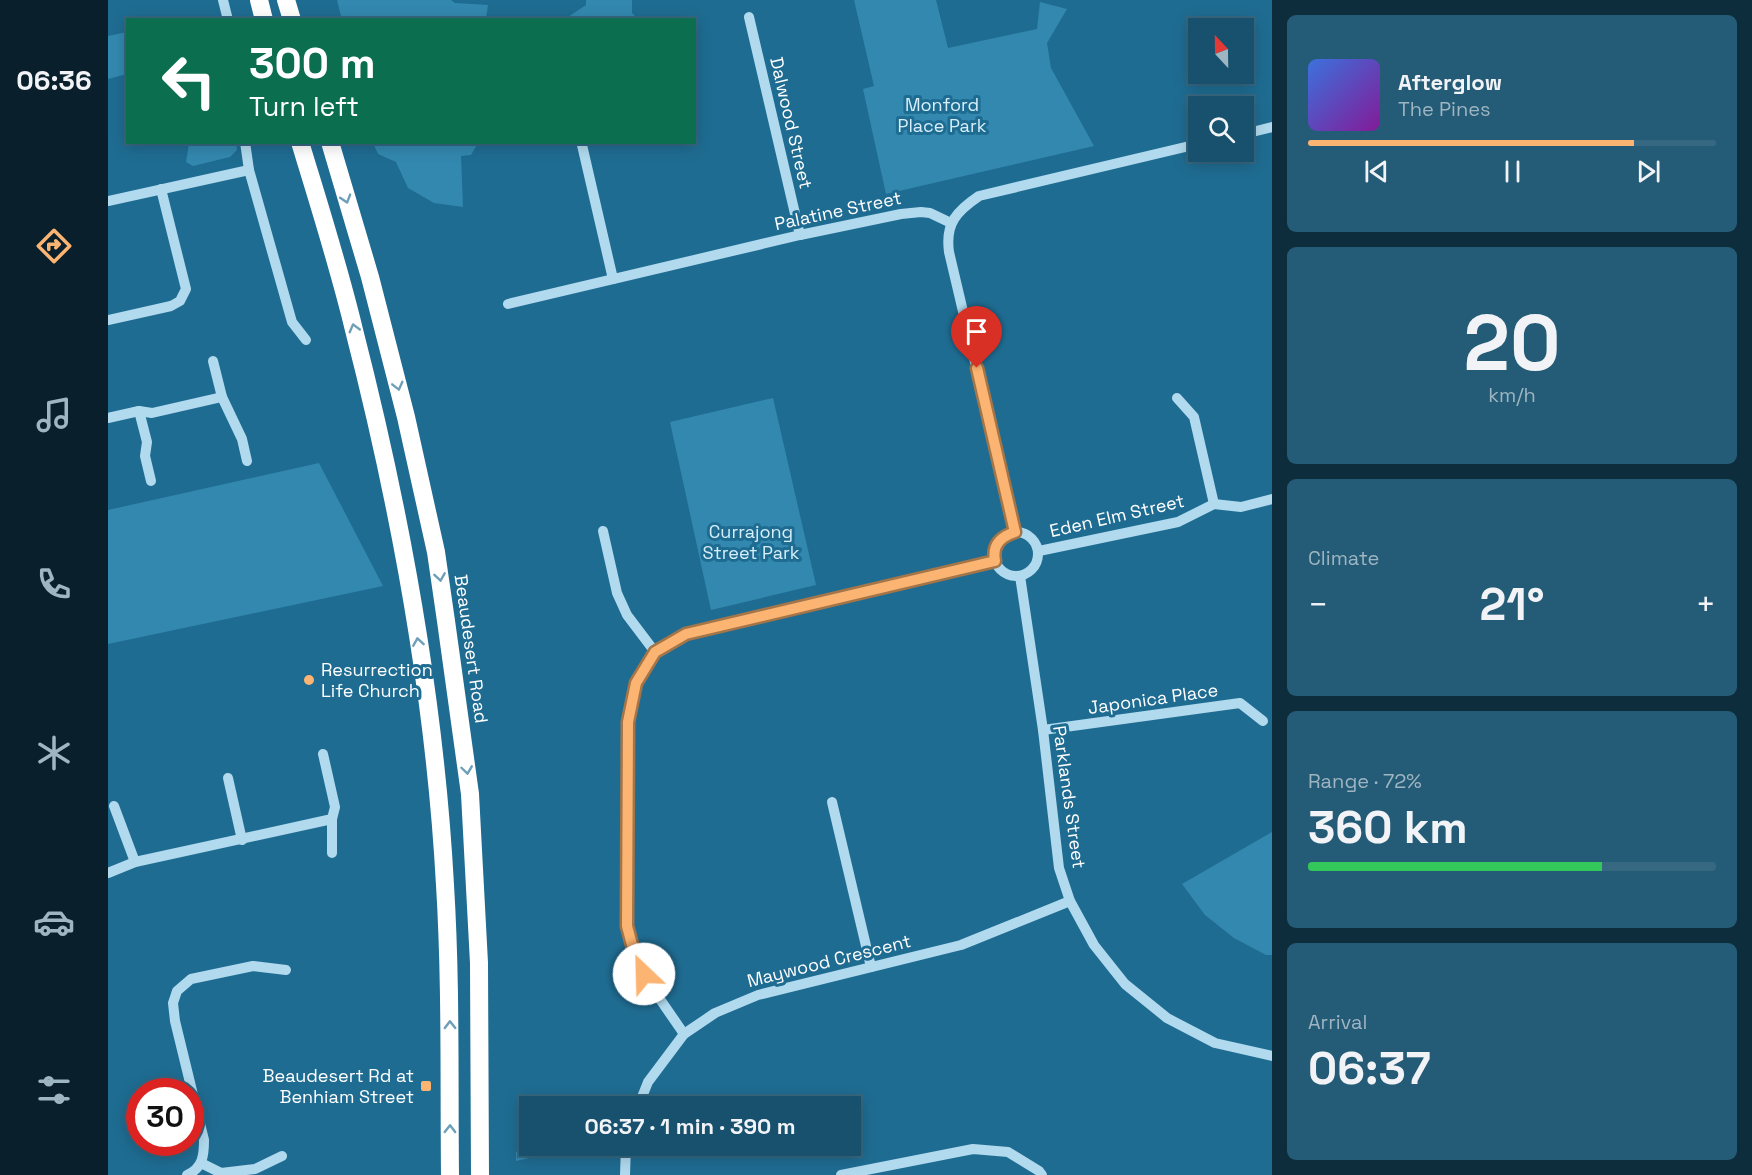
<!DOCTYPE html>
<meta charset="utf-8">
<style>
:root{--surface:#17516e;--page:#245b76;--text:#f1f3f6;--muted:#9eb5c2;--line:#366881;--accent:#fbb471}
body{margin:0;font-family:"Space Grotesk",sans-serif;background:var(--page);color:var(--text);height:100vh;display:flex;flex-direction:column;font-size:22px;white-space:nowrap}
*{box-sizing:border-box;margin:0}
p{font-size:20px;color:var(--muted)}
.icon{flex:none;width:33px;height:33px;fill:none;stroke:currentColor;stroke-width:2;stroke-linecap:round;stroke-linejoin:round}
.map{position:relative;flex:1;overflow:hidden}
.details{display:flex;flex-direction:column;gap:15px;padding:15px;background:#0d2d3c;width:480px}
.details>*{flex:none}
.guide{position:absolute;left:18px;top:18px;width:570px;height:126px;border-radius:0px;box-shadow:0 3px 15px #0003,0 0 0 2px var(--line);background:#0b6e4f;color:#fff;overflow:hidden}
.needle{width:39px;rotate:338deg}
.controls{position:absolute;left:1080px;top:18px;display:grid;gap:12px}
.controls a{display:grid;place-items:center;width:66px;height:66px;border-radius:0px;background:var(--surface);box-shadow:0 3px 15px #0003,0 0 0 2px var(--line);font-size:30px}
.speed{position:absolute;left:18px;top:1078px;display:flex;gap:12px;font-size:30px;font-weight:700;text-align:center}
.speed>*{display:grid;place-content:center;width:78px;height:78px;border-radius:50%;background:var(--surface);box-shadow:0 3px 15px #0003,0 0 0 2px var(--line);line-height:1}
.speed .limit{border:9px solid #d22;background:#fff;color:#111}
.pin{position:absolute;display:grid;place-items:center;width:51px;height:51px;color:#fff;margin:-62px -26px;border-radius:50% 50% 50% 0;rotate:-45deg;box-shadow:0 0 6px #0007}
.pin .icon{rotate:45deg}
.me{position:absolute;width:66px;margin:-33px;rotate:336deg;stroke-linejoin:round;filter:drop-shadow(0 0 4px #0008)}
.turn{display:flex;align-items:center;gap:21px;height:126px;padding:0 24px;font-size:27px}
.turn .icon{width:78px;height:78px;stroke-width:2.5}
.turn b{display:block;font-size:42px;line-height:51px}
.big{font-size:45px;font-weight:700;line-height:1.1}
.details .tile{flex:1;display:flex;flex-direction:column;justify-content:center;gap:9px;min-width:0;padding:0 21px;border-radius:9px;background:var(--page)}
.details .dial{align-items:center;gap:0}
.dial b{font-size:78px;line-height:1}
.song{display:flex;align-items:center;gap:18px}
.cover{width:72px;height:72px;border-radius:9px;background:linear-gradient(135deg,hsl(220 70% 55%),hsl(290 70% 35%))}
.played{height:6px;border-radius:3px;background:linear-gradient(90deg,var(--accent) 80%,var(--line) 80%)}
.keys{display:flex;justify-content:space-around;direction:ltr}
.heat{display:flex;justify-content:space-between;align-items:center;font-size:33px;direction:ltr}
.charge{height:9px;border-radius:4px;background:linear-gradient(90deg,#34c759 72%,var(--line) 0)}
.trip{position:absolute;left:411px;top:1096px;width:342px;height:60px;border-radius:0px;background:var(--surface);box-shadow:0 3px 15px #0003,0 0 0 2px var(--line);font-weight:700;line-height:60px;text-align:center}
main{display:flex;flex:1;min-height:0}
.tabs{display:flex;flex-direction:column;width:108px;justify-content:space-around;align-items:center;background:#09202c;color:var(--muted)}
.tabs .icon{width:42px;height:42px}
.tabs .on{color:var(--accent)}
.tabs b{font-size:27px;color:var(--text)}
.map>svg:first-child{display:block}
</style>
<main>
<nav class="tabs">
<b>06:36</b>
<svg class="icon on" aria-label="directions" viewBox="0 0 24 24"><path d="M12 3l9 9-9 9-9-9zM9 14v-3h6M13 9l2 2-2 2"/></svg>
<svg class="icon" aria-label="music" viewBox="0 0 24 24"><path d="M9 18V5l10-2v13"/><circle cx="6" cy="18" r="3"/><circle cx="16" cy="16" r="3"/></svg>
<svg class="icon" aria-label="phone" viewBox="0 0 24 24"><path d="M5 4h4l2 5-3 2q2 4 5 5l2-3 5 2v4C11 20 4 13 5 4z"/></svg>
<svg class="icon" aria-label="climate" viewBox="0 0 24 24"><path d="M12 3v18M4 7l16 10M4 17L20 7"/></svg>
<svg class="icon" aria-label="car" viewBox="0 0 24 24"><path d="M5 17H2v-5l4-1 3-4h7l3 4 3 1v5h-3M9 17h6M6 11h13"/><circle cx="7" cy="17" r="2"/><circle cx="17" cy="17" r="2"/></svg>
<svg class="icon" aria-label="filters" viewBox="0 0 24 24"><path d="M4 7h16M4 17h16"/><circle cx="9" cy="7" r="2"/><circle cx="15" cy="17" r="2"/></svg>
</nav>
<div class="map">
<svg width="1164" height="1175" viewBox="0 0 1164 1175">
<rect width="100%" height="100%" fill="#1f6c92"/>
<g fill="#3388af">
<path d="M 229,0 L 343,0 L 347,3 L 380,5 L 378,19 L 234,20 Z"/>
<path d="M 478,0 L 524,0 L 524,13 L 530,19 L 457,19 L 478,5 Z"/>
<path d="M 746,0 L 828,0 L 840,48 L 929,29 L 932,2 L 959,9 L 939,43 L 943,68 L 986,146 L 778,194 L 755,89 L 766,86 Z"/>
<path d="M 19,32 L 19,74 L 0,79 L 0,36 Z"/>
<path d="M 81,143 L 128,143 L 129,150 L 122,157 L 85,166 L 78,162 Z"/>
<path d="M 265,143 L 370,143 L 363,155 L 353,156 L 355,207 L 326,203 L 300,188 L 288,162 L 270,154 Z"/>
<path d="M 665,398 L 708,585 L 603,610 L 562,422 Z"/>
<path d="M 211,463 L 275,586 L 0,644 L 0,510 Z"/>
<path d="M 1164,832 L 1164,955 L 1158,955 L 1126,938 L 1097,915 L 1074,884 Z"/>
<path d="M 431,1146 L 473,1146 L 408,1161 L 408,1152 Z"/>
</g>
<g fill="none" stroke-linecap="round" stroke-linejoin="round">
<g stroke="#b1daee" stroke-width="10">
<path d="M 115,0 L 120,20"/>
<path d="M 641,17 L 692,235"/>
<path d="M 1136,134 L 1164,127"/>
<path d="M 137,142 L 141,170 L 184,322 L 198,340"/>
<path d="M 474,145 L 505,279"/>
<path d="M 0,201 L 141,170"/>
<path d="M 400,304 L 692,235 L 793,214 L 813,212 L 822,213 L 843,223"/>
<path d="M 0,320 L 63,306 L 72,301 L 78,289 L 53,189"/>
<path d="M 105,361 L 114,397"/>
<path d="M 1069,398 L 1086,417 L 1106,504"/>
<path d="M 31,411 L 39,442 L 37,456 L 43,481"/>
<path d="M 0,418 L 31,411 L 44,413 L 114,397 L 134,439 L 139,461"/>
<path d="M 495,531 L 509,593 L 519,615 L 547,652"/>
<circle cx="908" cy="554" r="22"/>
<path d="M 907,532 L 841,252 C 837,223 849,211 871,196 L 1090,144"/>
<path d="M 931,551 L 1070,522 L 1106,504 L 1133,507 L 1164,499"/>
<path d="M 912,576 L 935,730 L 951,868 L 962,901 L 986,945 L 1017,984 L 1059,1018 L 1107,1043 L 1164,1056"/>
<path d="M 935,730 L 1132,703 L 1155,721"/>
<path d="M 215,754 L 227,807 L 224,819 L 224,853"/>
<path d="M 120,778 L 134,840"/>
<path d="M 724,802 L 763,967"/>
<path d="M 6,806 L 27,862"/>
<path d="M 0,873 L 27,862 L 224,819"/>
<path d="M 576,1034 L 545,989 L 528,960 L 519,926 L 520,722 L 528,683 L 547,652 L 578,634 L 887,561"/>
<path d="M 530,1107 L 540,1082 L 576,1034 L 607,1013 L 650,995 L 853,945 L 962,901"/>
<path d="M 93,1163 L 113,1173 L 147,1169 L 174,1156"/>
<path d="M 79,1175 C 95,1168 96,1155 96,1140 L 67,1021 L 65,1003 L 69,991 L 83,979 L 145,966 L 178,970"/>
<path d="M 517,1175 L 518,1146"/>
<path d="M 733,1175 L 865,1149 L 900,1152 L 931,1171 L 934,1175"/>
</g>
<g stroke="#fff" stroke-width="18">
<path d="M 151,0 L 156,20"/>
<path d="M 178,0 L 184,20"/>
<path d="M 192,142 C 211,205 231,267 246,330 C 292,509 327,701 337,885 C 343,982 341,1078 342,1175"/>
<path d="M 222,142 L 262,277 L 298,417 L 328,552 L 338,621 L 362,794 L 371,963 L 372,1175"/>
</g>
</g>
<defs><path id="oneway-chevron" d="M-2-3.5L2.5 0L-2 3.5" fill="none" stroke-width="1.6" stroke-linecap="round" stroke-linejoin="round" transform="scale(1.5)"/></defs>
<g stroke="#6d9fb8">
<use href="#oneway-chevron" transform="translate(238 199) rotate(73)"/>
<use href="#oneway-chevron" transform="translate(246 328) rotate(-105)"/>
<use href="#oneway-chevron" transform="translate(290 386) rotate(76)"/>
<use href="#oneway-chevron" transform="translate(332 577) rotate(81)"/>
<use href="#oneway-chevron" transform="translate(310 642) rotate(-99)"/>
<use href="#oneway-chevron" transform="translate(359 770) rotate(82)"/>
<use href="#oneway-chevron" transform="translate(342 1025) rotate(-91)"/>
<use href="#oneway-chevron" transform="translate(342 1129) rotate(-89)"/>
</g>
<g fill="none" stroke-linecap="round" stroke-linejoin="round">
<g stroke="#a37549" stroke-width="15">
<path id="route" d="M 536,974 L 528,960 L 519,926 L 520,722 L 528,683 L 547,652 L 578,634 L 887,561 C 884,545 892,537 907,532 L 869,368"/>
</g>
<use href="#route" stroke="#fbb471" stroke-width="10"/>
</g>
<g fill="#fbb471" stroke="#1f6c92" stroke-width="2">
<circle cx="201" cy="680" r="6"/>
<rect x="312" y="1080" width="12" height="12" rx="3"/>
</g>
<g text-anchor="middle" stroke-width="6" stroke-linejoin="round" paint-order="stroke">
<g font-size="18" fill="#d7effa" stroke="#1f6c92">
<text x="834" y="111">Monford<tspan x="834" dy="21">Place Park</tspan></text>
<text x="643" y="538">Currajong<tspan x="643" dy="21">Street Park</tspan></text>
</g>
<g font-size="18" fill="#fff" stroke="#1f6c92">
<text transform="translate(683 123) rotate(77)" y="6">Dalwood Street</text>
<text transform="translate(730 211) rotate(-12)" y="6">Palatine Street</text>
<text transform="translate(1009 516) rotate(-13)" y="6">Eden Elm Street</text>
<text transform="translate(363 649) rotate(82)" y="6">Beaudesert Road</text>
<text transform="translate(1045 699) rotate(-8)" y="6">Japonica Place</text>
<text transform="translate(961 797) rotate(82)" y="6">Parklands Street</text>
<text transform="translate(721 961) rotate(-14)" y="6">Maywood Crescent</text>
</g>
<g font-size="18" fill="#fff" stroke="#1f6c92" text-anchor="start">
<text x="213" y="676">Resurrection<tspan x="213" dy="21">Life Church</tspan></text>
<text x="306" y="1082" text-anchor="end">Beaudesert Rd at<tspan x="306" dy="21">Benhiam Street</tspan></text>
</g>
</g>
</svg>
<div class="controls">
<a><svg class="needle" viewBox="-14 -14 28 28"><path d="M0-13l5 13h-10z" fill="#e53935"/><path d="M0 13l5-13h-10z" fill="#9eb5c2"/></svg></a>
<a><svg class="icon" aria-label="search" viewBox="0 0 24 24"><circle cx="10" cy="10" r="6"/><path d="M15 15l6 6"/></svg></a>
</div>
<div class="speed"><div class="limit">30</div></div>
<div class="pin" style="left:869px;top:368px;background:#d93025"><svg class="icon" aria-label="arrive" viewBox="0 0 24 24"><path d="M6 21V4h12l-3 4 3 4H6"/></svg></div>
<svg class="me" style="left:536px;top:974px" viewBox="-20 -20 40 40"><circle r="19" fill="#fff"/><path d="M0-13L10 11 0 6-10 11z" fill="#fbb471"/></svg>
<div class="trip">06:37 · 1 min · 390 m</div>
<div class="guide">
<div class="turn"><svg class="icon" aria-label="left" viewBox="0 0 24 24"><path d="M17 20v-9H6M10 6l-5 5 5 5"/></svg><div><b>300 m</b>Turn left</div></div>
</div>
</div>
<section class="details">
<div class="tile">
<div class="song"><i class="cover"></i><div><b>Afterglow</b><p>The Pines</p></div></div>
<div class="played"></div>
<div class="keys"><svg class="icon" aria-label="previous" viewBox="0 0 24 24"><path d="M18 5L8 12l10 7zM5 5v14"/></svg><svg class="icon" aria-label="pause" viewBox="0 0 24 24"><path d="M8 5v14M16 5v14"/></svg><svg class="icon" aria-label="next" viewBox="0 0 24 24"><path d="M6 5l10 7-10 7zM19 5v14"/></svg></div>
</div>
<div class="tile dial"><b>20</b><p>km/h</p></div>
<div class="tile"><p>Climate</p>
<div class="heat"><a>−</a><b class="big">21°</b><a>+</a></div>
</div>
<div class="tile"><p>Range · 72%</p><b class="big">360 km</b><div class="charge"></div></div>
<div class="tile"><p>Arrival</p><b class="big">06:37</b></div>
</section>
</main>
